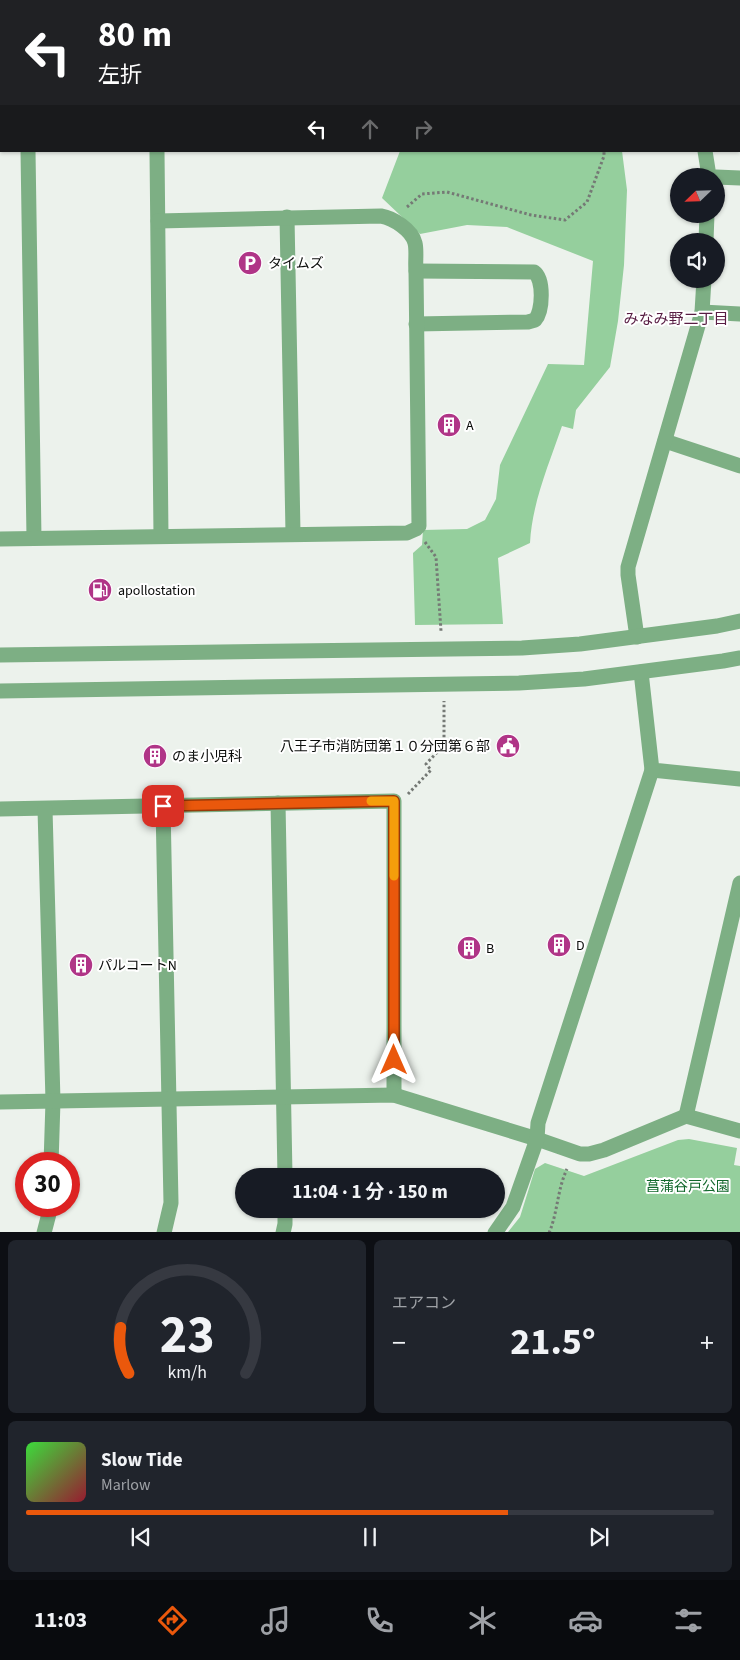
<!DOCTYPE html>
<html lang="ja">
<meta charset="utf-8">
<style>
:root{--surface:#171b24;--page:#20242c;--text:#f1f3f6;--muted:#9ea1a6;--line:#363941;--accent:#ea580c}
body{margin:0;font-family:"Source Sans 3","Noto Sans JP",sans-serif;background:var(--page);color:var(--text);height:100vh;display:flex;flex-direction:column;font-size:19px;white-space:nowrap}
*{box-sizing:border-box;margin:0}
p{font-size:16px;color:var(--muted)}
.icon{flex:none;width:28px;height:28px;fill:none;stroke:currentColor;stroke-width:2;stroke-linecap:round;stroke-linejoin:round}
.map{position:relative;height:1232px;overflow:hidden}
.details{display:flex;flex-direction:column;gap:8px;padding:8px;background:#0d0f14;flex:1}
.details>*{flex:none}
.banner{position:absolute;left:0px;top:0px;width:740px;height:152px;box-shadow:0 1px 4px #0004;background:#202124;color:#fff;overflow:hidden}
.needle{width:32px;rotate:247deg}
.controls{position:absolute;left:670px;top:168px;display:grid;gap:10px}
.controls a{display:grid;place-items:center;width:55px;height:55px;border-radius:50%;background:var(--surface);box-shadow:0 1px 4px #0004;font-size:25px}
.speed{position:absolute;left:15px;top:1152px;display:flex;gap:10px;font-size:25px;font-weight:700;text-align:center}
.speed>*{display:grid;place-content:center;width:65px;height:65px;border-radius:50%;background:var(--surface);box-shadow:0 1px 4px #0004;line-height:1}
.speed .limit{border:8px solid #d22;background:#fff;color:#111}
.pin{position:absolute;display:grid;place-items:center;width:42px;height:42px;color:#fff;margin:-21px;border-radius:10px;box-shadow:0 2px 8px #0006}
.me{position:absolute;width:55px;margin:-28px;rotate:0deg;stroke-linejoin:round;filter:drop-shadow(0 0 4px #0008)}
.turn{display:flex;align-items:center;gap:18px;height:105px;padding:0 15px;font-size:22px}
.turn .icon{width:65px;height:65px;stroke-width:2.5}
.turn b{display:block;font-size:35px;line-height:42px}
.lanes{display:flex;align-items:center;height:48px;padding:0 15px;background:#0003;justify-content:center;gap:25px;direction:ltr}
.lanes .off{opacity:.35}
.big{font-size:38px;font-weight:700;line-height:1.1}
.details .widget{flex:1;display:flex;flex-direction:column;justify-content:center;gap:8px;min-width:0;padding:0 18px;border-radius:8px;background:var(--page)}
.details .dial{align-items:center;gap:0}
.dial svg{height:130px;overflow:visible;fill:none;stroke:var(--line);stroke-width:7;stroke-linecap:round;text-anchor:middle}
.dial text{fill:var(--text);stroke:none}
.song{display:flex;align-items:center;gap:15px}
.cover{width:60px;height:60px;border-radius:8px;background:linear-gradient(135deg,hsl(120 70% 55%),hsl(350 70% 35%))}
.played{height:5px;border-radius:2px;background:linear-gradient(90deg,var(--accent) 70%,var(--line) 70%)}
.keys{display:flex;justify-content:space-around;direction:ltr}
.heat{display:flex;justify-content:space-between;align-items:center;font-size:28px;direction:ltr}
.details .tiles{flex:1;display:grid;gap:8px;grid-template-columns:1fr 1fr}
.widget:last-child{grid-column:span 2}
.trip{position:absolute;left:235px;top:1168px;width:270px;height:50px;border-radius:25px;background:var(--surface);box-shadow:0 1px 4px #0004;font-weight:700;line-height:50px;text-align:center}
.tabs{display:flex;height:80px;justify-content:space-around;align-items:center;background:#090b0e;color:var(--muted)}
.tabs .icon{width:35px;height:35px}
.tabs .on{color:var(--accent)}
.tabs b{font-size:22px;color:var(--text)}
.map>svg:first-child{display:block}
</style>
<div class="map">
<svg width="740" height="1233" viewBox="0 0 740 1233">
<rect width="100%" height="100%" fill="#ecf2ec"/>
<g fill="#95cf9d">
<path d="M 400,151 L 622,151 L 627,190 L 624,265 L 618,321 L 610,367 L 576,410 L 573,429 L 562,426 C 549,464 532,503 530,543 L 498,558 L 503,624 L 415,625 L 413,553 L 422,545 L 423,530 L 467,529 L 485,520 L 496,499 L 500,465 L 548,364 L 584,365 L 593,261 L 507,227 L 467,225 L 420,234 L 382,198 Z"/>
<path d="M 689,1139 L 737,1148 L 734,1165 L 740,1166 L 740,1232 L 508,1232 L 520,1217 L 535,1169 L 545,1163 L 584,1176 L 678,1140 Z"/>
</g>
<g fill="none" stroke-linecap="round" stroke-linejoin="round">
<g stroke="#757975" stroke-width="3" stroke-dasharray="2.5 2.5" stroke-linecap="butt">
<path d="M 407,207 L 422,194 L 447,192 L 531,215 L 565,220 L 587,202 L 604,156 L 604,151"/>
<path d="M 425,542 L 436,557 L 441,631"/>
<path d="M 408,794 L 431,770 L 426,764 L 444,745 L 444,701"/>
<path d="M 549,1233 C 558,1212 557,1190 567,1169"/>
</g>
<path stroke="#7daf84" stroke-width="14" d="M 0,72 L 1,72"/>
<g stroke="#7daf84" stroke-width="15">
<path d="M 739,36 L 740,36"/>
<path d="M 0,126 L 1,126"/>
<path d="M 28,151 L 34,538"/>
<path d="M 157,151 L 161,536"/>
<path d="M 705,151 L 709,176"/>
<path d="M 716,177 L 740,178"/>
<path d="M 287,217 L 293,533"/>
<path d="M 706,241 L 707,214"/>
<path d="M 416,271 L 534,272 C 544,279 543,311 535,320 L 528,322 L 416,324"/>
<path d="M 702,312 L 740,314"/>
<path d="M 665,441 L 740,466"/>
<path d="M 0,539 L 407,533 L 416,529 L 419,526 L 416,271 C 415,262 417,251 415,243 C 412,230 393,218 381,216 L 158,221"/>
<path d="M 637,637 L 628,575 L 628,567 L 702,312 L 704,279"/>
<path d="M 641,672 L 652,770 L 740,779"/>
<path d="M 278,803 L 285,1176"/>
<path d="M 163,806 L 171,1203 L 164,1233"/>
<path d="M 0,809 L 394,801 L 394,1095"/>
<path d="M 45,809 L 53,1101 L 51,1164"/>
<path d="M 0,1102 L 394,1095 L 537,1139 L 580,1154 L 589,1154 L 604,1150 L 686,1116 L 740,1131"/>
<path d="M 686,1116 L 740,883"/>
<path d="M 44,1233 L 51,1206"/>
<path d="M 283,1233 L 285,1224 L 285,1209"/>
<path d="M 495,1233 L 513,1207 L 537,1139 L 538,1123 L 652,770"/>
</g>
<g stroke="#7daf84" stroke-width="15">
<path d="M 0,655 L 522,648 L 580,644 L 717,626 L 740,621"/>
<path d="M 0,691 L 519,683 L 584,679 L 723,661 L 740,658"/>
</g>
<g stroke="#7e837e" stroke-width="5.5">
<g id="rail">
<path d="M 652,1 L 681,0"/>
<path d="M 739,12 L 740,12"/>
<path d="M 0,25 L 1,25"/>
<path d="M 0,40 L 1,40"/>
</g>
</g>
<use href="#rail" stroke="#fff" stroke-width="4" stroke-dasharray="11" stroke-linecap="butt"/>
</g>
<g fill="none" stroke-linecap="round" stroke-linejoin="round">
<g stroke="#983908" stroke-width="12">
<path id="route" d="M 163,806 L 394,801 L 394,1060"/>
</g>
<use href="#route" stroke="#ea580c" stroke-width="9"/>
<path stroke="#f59e0b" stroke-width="9" d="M 371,801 L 394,801 L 394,876"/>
</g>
<defs>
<g id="parking-disc" transform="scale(1.25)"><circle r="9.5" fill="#b03587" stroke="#fff"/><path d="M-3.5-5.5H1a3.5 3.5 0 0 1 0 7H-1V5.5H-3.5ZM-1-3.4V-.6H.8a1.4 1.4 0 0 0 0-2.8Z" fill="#fff"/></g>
<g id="building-disc" transform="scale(1.25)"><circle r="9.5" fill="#b03587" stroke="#fff"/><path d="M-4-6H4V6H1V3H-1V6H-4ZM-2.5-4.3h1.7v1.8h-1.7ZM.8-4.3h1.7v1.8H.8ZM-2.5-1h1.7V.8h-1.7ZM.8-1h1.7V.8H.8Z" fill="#fff"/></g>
<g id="fuel-disc" transform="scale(1.25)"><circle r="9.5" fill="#b03587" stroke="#fff"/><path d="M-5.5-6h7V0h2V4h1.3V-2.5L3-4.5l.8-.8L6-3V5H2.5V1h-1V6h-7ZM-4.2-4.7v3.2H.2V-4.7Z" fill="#fff"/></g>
<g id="civic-disc" transform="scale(1.25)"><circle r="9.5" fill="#b03587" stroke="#fff"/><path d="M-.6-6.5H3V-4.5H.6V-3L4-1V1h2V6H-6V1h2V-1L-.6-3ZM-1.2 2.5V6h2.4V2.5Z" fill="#fff"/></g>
</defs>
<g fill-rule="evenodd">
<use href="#parking-disc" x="250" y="263"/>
<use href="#building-disc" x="449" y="425"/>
<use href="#fuel-disc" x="100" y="590"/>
<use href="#civic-disc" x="508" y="746"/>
<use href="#building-disc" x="155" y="756"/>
<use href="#building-disc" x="559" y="945"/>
<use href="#building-disc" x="469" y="948"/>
<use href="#building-disc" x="81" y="965"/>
</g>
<g text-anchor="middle" stroke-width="4" stroke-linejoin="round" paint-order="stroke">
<g font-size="14" fill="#0a0c0a" stroke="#fff" text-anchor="start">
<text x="268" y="268">タイムズ</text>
<text x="466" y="430">A</text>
<text x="118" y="595">apollostation</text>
<text x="490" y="751" text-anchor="end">八王子市消防団第１０分団第６部</text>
<text x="172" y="761">のま小児科</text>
<text x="576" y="950">D</text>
<text x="486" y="953">B</text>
<text x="98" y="970">パルコートN</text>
</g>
<g font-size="14" fill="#12682c" stroke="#fff">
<text x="688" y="1191">菖蒲谷戸公園</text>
</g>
<g font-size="15" fill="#581d43" stroke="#fff">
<text x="676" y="324">みなみ野二丁目</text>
</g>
</g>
</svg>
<div class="controls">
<a><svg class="needle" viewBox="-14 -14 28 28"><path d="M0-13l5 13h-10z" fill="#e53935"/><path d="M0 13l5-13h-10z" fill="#9ea1a6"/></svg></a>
<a><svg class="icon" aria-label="sound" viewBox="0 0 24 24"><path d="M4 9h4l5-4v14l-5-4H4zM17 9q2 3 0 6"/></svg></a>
</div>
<div class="speed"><div class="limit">30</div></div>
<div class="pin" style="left:163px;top:806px;background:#d93025"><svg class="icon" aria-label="arrive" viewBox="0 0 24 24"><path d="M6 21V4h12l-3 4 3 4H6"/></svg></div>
<svg class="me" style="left:394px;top:1060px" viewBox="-20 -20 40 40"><path d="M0-17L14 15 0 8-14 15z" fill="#ea580c" stroke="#fff" stroke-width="4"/></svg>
<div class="trip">11:04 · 1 分 · 150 m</div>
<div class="banner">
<div class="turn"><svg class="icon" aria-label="left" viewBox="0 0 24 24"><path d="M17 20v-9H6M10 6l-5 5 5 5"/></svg><div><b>80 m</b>左折</div></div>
<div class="lanes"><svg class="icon" aria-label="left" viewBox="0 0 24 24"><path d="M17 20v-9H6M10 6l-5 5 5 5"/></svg><svg class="icon off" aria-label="ahead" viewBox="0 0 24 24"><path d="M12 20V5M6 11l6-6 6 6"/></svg><svg class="icon off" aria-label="right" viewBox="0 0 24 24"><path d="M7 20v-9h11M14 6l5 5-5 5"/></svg></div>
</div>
</div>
<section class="details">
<div class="tiles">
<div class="widget dial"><svg viewBox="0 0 100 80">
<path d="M14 69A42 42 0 1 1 86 69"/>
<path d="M14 69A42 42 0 0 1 9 41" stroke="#ea580c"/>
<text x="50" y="56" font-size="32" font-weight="700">23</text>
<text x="50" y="72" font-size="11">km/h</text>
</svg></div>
<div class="widget"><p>エアコン</p>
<div class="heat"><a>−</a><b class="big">21.5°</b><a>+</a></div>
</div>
<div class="widget">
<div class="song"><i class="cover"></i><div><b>Slow Tide</b><p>Marlow</p></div></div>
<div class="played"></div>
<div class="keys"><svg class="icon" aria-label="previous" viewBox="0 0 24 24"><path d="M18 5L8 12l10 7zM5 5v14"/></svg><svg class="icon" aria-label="pause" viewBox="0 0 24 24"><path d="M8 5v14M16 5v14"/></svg><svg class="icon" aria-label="next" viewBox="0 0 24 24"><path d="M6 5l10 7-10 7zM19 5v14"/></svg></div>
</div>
</div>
</section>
<nav class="tabs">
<b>11:03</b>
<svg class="icon on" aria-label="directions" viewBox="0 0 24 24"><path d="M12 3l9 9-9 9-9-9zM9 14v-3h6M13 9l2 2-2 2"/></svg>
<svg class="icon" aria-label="music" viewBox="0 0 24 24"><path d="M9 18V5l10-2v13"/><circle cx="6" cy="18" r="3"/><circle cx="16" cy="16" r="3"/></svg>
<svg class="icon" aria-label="phone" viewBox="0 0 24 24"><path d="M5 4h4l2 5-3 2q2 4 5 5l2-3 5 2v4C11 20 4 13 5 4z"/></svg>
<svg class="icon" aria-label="climate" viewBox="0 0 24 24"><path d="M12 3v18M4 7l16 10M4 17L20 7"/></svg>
<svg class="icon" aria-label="car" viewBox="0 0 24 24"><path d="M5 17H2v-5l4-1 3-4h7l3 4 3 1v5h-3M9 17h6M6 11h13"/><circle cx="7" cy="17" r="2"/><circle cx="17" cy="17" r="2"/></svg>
<svg class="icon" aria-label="filters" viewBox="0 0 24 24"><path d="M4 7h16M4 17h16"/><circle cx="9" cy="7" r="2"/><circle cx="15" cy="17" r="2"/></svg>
</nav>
